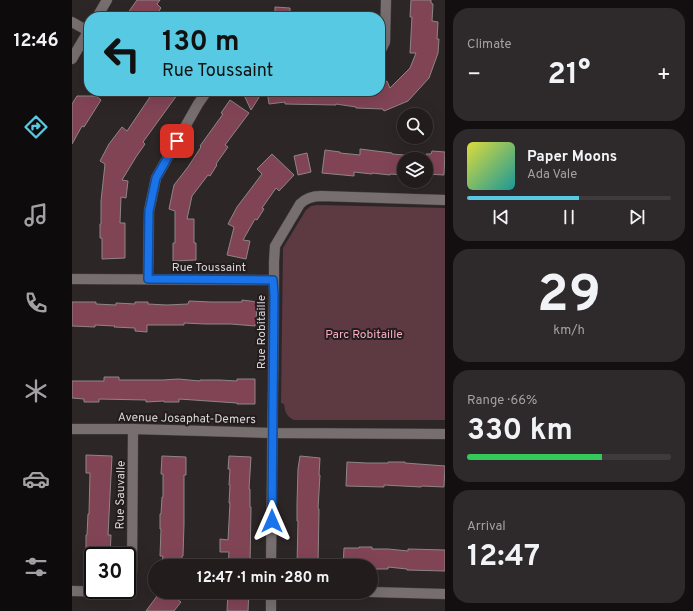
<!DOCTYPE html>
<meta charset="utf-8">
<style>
:root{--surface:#221c1d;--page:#2e292a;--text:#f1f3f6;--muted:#a2a1a4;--line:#3f3a3b;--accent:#57c9e2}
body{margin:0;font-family:Overpass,sans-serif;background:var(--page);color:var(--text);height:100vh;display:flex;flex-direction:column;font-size:15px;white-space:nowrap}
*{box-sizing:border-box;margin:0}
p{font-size:13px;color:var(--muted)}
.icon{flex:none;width:22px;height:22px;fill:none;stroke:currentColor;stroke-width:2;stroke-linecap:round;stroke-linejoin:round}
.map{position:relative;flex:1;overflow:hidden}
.side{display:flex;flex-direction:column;gap:8px;padding:8px;background:#130f10;width:248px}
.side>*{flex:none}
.top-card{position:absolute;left:12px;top:12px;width:301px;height:84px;border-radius:16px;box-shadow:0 4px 16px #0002,0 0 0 1px var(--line);background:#57c9e2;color:#111;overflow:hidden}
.fabs{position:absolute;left:325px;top:108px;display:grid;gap:8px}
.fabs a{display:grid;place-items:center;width:36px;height:36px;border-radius:50%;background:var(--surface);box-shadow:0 4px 16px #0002,0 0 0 1px var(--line);font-size:20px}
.speed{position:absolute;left:12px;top:547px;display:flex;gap:8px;font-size:20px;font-weight:700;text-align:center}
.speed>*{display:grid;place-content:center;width:52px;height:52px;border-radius:50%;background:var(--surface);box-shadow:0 4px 16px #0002,0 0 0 1px var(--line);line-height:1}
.speed .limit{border:2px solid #111;border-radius:6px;background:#fff;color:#111}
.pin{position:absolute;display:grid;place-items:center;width:34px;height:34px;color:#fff;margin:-17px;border-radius:8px;box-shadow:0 2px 6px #0006}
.me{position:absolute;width:44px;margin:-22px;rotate:0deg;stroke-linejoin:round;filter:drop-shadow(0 0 3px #0008)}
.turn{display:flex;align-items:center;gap:14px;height:84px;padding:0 12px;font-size:18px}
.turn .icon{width:52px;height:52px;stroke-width:2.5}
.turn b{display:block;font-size:28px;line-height:34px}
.big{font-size:30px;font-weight:700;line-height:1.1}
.side .tile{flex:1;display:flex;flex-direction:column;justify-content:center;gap:6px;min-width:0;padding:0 14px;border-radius:16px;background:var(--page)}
.side .dial{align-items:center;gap:0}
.dial b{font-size:52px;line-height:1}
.song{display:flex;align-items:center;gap:12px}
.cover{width:48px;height:48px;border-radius:6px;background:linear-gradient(135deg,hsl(60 70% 55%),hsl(180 70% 35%))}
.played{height:4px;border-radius:2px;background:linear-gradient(90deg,var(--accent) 55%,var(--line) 55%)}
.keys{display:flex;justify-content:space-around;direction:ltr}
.heat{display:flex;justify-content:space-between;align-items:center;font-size:22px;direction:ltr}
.charge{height:6px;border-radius:3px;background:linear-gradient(90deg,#34c759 66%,var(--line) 0)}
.trip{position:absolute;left:76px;top:559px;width:230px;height:40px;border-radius:20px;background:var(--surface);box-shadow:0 4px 16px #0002,0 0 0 1px var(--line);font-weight:700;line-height:40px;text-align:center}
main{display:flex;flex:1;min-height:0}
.tab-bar{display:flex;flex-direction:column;width:72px;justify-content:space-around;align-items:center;background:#0e0b0c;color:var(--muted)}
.tab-bar .icon{width:28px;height:28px}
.tab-bar .current{color:var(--accent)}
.tab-bar b{font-size:18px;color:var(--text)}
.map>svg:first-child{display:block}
</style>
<main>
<nav class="tab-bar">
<b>12:46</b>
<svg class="icon current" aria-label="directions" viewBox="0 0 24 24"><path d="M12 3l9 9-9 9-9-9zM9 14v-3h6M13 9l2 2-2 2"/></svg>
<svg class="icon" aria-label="music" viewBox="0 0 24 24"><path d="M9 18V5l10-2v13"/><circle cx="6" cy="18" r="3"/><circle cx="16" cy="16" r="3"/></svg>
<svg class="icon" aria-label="phone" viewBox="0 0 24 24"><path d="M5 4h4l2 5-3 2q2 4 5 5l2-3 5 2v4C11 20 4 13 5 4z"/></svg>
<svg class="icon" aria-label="climate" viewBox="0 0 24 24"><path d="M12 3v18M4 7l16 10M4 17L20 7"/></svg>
<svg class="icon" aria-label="car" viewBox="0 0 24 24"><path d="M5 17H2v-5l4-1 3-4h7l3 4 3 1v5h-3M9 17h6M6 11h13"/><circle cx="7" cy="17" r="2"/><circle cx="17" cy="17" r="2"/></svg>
<svg class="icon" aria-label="filters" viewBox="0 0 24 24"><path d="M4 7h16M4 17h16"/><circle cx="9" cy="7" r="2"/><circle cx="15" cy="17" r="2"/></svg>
</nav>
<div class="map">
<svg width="373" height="611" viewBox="0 0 373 611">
<rect width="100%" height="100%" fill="#2d2627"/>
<path fill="#5d3942" d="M 245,205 L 373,208 L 373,420 L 222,420 C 214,416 213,412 212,404 L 209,403 L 211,248 L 234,210 L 239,206 Z"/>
<g fill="#814455" stroke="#8e8587">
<path d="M 65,0 L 88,0 L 85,4 L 89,8 L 83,17 L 53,17 Z"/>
<path d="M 339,0 L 359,0 L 359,3 L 361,4 L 360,21 L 366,22 L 365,39 L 367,39 L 366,53 L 357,78 L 336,101 L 312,111 L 311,109 L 284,108 L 284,107 L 264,104 L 264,105 L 213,104 L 213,102 L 197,104 L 195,91 L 308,91 L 308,84 L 315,81 L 318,88 L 338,68 L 344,53 L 338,53 L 340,17 L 338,17 Z"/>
<path d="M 203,7 L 218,8 L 218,17 L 203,17 Z"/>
<path d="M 82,91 L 108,91 L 71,142 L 73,144 L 64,157 L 50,180 L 56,181 L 54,198 L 49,197 L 48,223 L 53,223 L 53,258 L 30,259 L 30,238 L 28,238 L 28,224 L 29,224 L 29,201 L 33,164 L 28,161 L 37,144 L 50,127 L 55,131 Z"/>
<path d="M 170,91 L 191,91 L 179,110 Z"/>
<path d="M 5,96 L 24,96 L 29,100 L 12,127 L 10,126 L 0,144 L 0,104 Z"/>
<path d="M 158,100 L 177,113 L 153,145 L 156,147 L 144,164 L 145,165 L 138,176 L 136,175 L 120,196 L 115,219 L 122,219 L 122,243 L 124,243 L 124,260 L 101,261 L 101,243 L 103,243 L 103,211 L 97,209 L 102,185 L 116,167 L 129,147 L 128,146 L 151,114 L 149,113 Z"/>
<path d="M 288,149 L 320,153 L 320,154 L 332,155 L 332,175 L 318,174 L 318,175 L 300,173 L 300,174 L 282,172 L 282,176 L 250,173 L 253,150 L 268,152 L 268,153 L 288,155 Z"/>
<path d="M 360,151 L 373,152 L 372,175 L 354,174 L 354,154 L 359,154 Z"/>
<path d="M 235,153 L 239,172 L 226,175 L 222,156 Z"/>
<path d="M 200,154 L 222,175 L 207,191 L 204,188 L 190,208 L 192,209 L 185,220 L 183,219 L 171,240 L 178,241 L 174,259 L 155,255 L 162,227 L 156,224 L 165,207 L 190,174 L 185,169 Z"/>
<path d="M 170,300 L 186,302 L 183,326 L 159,324 L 133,324 L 112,323 L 112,325 L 75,325 L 75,332 L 63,331 L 63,328 L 42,327 L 43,326 L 23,325 L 23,327 L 0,326 L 0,302 L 24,302 L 24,304 L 44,305 L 44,303 L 63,304 L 63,302 L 76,302 L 76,304 L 95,305 L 116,304 L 117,301 L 139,302 L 170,302 Z"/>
<path d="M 32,377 L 47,377 L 47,380 L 91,380 L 106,379 L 128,381 L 128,380 L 148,380 L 165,381 L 165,379 L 183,379 L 183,404 L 165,404 L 165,403 L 107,399 L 107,402 L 92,402 L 92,401 L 74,402 L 74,400 L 27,399 L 27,402 L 12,402 L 12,399 L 0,398 L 0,381 L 32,381 Z"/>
<path d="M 14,455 L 40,456 L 36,535 L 39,535 L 38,556 L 14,556 L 14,535 L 15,535 L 16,514 L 17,514 L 18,473 L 14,473 Z"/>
<path d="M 90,456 L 114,457 L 114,475 L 112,475 L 112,524 L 111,556 L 110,556 L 109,566 L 89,566 L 91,556 L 88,556 L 89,529 L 88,529 L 88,514 L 89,514 L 90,497 L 91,497 L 91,474 L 89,474 Z"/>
<path d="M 157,456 L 179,457 L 177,489 L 178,489 L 178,507 L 179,507 L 178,566 L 156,566 L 157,552 L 148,552 L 148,539 L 156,540 L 158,503 L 157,503 L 158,485 L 157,485 L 158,469 L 156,469 Z"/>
<path d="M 228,456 L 248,458 L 247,475 L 248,475 L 246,508 L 247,509 L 246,566 L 225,566 L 226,521 L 225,521 L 225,504 L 226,469 Z"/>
<path d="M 275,462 L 295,463 L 316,463 L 316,462 L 333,462 L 333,463 L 373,466 L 372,487 L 350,486 L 349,487 L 312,485 L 312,487 L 274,486 Z"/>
<path d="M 287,547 L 300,547 L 300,549 L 316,549 L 336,551 L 336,549 L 373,550 L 373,571 L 335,570 L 335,569 L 316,567 L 316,569 L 299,569 L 299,566 L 271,566 L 272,548 L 287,548 Z"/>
<path d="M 88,592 L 96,592 L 109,602 L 102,611 L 74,611 Z"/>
<path d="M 156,592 L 177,592 L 176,611 L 155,611 Z"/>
</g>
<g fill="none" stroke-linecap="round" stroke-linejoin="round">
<g stroke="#484243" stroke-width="11">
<g id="minor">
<path d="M 25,17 L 35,0"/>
<path d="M 0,22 L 16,31"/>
<path d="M 308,52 L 313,42 L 314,0"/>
<path d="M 0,59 L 17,30"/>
<path d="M 0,279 L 201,280"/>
<path d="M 76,279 L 77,211 L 84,178 L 126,104 L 135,91"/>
<path d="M 0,429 L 61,429 L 200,433 L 373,434"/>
<path d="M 199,566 L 202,295 L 202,262 L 203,246 L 228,204 C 234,198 240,196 249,196 L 373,200"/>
<path d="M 55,584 L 60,572 L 61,429"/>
<path d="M 0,591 L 44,592 L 47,590"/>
<path d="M 299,592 L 373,594"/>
<path d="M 199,611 L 199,592"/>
</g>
</g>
<use href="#minor" stroke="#776e70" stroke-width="10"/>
</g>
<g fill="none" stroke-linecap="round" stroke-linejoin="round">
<g stroke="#114b97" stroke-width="10">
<path id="route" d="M 105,141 L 84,178 L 77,211 L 76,279 L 201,280 L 202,295 L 200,521"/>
</g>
<use href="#route" stroke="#1a73e8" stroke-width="7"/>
</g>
<g text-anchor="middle" stroke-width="4" stroke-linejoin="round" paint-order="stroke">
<g font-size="12" fill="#dad5d6" stroke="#231c1e">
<text x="137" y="271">Rue Toussaint</text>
<text transform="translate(189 332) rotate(-90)" y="4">Rue Robitaille</text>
<text transform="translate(115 418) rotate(1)" y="4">Avenue Josaphat-Demers</text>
<text transform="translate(48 495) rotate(-89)" y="4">Rue Sauvalle</text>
</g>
<g font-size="12" fill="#f9acbf" stroke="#231c1e">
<text x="292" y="338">Parc Robitaille</text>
</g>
</g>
</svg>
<div class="fabs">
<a><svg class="icon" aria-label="search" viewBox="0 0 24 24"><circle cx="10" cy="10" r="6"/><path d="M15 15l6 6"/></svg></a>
<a><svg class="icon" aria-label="layers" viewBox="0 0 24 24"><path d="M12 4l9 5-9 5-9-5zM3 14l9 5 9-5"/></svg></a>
</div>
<div class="speed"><div class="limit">30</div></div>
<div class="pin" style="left:105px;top:141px;background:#d93025"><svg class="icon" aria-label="arrive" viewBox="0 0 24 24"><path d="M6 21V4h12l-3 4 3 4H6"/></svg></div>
<svg class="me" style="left:200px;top:521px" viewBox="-20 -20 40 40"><path d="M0-17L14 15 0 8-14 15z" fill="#1a73e8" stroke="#fff" stroke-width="4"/></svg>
<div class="trip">12:47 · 1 min · 280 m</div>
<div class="top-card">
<div class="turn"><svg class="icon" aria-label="left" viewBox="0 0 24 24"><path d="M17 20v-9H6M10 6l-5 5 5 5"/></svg><div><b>130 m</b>Rue Toussaint</div></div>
</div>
</div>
<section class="side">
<div class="tile"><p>Climate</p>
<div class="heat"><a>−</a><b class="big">21°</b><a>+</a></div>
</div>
<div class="tile">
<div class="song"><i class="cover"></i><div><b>Paper Moons</b><p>Ada Vale</p></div></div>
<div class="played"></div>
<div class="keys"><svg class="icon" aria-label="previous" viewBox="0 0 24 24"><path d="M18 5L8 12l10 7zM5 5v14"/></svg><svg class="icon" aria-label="pause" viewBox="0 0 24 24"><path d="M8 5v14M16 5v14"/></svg><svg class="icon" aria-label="next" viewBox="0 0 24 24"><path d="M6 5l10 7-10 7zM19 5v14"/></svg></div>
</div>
<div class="tile dial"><b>29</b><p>km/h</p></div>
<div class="tile"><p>Range · 66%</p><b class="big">330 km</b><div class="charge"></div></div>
<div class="tile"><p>Arrival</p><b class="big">12:47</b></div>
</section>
</main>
